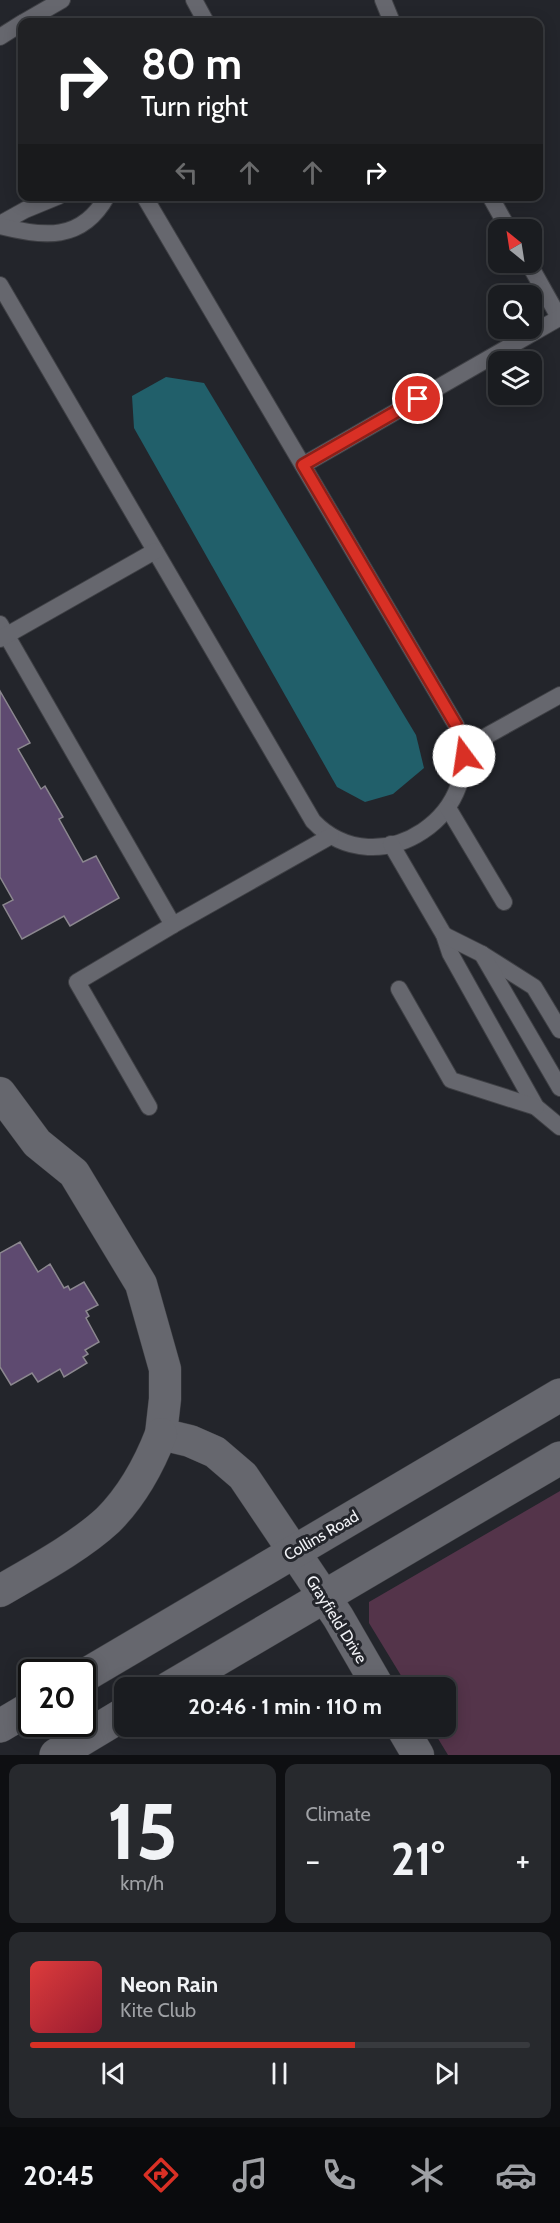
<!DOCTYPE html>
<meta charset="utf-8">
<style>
:root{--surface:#1a1c20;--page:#27292d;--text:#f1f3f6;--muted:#9fa1a5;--line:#383a3e;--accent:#d93025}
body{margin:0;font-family:Cabin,sans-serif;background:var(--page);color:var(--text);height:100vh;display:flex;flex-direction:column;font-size:22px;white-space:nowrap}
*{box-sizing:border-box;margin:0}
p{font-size:20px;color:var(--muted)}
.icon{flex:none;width:33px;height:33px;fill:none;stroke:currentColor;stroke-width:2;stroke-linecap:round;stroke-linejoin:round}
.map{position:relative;height:1755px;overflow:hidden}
.side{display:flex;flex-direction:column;gap:9px;padding:9px;background:#0e0f12;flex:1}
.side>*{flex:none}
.guide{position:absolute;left:18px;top:18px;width:525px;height:183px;border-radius:12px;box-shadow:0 3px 15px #0003,0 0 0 2px var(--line);background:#202124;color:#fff;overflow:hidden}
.needle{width:39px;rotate:330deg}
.controls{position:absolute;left:488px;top:219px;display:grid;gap:12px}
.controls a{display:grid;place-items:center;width:54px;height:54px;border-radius:12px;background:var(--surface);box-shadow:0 3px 15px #0003,0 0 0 2px var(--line);font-size:30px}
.speed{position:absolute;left:18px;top:1659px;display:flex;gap:12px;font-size:30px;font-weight:700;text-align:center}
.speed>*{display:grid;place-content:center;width:78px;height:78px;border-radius:50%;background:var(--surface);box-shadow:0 3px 15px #0003,0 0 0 2px var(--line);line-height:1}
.speed .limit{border:3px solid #111;border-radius:9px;background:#fff;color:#111}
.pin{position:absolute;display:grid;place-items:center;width:51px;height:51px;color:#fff;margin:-26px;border:3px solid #fff;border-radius:50%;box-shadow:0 2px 6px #0007}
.me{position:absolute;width:66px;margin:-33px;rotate:346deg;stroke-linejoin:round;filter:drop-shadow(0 0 4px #0008)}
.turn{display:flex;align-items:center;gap:21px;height:126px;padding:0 24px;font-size:27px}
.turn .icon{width:78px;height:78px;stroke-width:2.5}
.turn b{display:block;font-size:42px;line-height:51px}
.lanes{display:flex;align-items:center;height:57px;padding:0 24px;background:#0003;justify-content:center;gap:30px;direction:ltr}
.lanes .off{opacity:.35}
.big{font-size:45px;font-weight:700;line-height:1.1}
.side .card{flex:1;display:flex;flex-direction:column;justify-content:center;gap:9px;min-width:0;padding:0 21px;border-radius:12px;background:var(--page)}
.side .dial{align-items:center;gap:0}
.dial b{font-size:78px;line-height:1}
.song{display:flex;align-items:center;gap:18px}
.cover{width:72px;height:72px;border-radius:9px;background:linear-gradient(135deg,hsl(0 70% 55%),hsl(350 70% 35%))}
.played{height:6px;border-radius:3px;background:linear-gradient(90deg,var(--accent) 65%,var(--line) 65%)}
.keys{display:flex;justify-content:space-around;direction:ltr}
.heat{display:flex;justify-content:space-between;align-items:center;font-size:33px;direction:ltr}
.side .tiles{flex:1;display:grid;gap:9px;grid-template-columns:1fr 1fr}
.card:last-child{grid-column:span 2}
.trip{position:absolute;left:114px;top:1677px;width:342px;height:60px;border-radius:12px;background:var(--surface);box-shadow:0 3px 15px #0003,0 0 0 2px var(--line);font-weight:700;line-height:60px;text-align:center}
.dock{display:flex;height:96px;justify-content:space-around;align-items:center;background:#0a0b0d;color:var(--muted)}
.dock .icon{width:42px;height:42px}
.dock .on{color:var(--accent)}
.dock b{font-size:27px;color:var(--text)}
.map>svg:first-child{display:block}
</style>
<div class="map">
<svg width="560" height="1755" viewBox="0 0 560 1755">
<rect width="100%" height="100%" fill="#23252b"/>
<path fill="#54344a" d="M 560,1491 L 560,1755 L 448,1755 L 431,1727 L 446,1726 L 446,1688 L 408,1687 L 369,1623 L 369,1602 Z"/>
<path fill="#215f6a" d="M 166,377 L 204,383 L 416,735 L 424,768 L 393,794 L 365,802 L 337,787 L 134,428 L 132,396 Z"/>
<g fill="#5e4a70" stroke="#8b878f" stroke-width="1.5">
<path d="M 0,691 L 30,743 L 18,749 L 41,789 L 45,786 L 63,817 L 59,819 L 83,862 L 96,856 L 119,898 L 70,926 L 64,916 L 22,939 L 3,905 L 13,900 L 0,877 Z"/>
<path d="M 20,1242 L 38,1272 L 50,1264 L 64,1288 L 68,1286 L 70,1290 L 84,1282 L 98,1305 L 86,1311 L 89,1316 L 86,1318 L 99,1342 L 85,1350 L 88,1354 L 83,1357 L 87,1363 L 64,1377 L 60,1369 L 38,1382 L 32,1373 L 11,1385 L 0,1367 L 0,1253 Z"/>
</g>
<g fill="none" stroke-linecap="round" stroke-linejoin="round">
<g stroke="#3f4045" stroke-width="18">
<g id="service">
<path d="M 194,0 L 206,22"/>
<path d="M 383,0 L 392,22"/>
<path d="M 24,22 L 62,0"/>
<path d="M 0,37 L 22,23"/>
<path d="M 490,196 L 509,230"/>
<path d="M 0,224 L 25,210 L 59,196"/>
<path d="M 0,226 C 43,237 82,242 107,196"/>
<path d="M 528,262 L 560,319"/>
<path d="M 0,285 L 313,821 C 378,889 493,812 456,725 L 144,196"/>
<path d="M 303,465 L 559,318"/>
<path d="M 0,624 L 173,925"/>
<path d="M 0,639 L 155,551"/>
<path d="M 463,749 L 560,695"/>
<path d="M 448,808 L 504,902"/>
<path d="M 391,844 L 444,935 L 450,953 L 536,1107 L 560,1127"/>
<path d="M 444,935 L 482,954 L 534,987 L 560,1030"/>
<path d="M 482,954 L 560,1088"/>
<path d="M 399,989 L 451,1080 L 536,1107"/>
<path d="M 149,1107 L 77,982 L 173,925 L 331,836"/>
</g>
</g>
<g stroke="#3f4045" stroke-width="33">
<g id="minor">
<path d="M 0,1093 L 37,1143 L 74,1173 L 141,1284 L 165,1369 L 165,1399 L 161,1434 L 190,1441 L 215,1452 L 243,1476 L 338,1617 L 379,1688"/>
<path d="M 0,1591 C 34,1571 79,1547 108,1520 C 132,1496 149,1465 161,1434"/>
<path d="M 401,1726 L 418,1755"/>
</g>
</g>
<g stroke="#3f4045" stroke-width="34">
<g id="secondary">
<path d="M 82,1677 L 560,1395"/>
<path d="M 169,1688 L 560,1458"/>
<path d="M 0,1726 L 32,1707"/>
<path d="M 56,1755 L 124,1714"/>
</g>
</g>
<use href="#service" stroke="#66676e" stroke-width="16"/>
<use href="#minor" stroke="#66676e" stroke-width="32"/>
<use href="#secondary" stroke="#66676e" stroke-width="33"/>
</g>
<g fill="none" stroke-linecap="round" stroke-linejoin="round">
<g stroke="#8d1f18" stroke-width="15">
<path id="route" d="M 418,399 L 303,465 L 456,725 L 464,756"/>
</g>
<use href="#route" stroke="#d93025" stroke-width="10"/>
</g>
<g text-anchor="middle" stroke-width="6" stroke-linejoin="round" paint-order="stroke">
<g font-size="16" fill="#f2f3f7" stroke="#23252b">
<text transform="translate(321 1535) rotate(-30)" y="6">Collins Road</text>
<text transform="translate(337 1619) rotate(58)" y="6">Grayfield Drive</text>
</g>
</g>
</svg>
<div class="controls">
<a><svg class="needle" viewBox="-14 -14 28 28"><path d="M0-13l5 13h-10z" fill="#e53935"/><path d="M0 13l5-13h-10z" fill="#9fa1a5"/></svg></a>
<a><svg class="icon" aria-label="search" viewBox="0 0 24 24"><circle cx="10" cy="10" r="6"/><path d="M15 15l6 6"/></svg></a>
<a><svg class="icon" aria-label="layers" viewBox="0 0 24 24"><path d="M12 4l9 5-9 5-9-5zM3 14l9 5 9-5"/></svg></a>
</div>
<div class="speed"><div class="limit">20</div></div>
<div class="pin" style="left:418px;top:399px;background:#d93025"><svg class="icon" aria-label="arrive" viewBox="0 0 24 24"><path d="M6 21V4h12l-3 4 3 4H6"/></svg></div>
<svg class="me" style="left:464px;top:756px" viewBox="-20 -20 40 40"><circle r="19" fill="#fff"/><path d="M0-13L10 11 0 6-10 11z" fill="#d93025"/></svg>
<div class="trip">20:46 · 1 min · 110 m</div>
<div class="guide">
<div class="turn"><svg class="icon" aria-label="right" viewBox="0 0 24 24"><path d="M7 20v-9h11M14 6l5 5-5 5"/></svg><div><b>80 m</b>Turn right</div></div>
<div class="lanes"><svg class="icon off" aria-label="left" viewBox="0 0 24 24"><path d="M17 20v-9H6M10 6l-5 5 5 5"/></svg><svg class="icon off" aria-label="ahead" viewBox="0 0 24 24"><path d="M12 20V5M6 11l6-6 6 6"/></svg><svg class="icon off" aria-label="ahead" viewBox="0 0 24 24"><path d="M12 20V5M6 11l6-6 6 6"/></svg><svg class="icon" aria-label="right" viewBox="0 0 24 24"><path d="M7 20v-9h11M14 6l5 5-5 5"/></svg></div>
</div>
</div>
<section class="side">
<div class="tiles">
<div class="card dial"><b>15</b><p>km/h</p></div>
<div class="card"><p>Climate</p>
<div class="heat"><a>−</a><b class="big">21°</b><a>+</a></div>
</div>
<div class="card">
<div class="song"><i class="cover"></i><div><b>Neon Rain</b><p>Kite Club</p></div></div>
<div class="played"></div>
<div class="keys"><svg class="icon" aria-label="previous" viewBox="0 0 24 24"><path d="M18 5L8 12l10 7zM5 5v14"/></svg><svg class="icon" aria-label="pause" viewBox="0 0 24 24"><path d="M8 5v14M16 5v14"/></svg><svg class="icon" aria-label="next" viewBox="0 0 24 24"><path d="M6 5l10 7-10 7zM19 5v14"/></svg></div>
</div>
</div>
</section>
<nav class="dock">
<b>20:45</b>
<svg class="icon on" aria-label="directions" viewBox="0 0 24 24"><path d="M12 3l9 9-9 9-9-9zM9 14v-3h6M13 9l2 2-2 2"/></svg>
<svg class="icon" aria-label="music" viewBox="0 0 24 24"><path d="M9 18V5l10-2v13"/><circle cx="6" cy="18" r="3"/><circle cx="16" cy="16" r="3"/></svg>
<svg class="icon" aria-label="phone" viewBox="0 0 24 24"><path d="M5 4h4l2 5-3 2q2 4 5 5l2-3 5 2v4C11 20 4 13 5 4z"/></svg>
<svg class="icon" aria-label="climate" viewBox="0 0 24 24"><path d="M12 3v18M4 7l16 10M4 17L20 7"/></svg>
<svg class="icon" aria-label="car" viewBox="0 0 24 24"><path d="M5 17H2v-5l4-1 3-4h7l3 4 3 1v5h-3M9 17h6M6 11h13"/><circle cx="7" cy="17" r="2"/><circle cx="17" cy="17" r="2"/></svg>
</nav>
